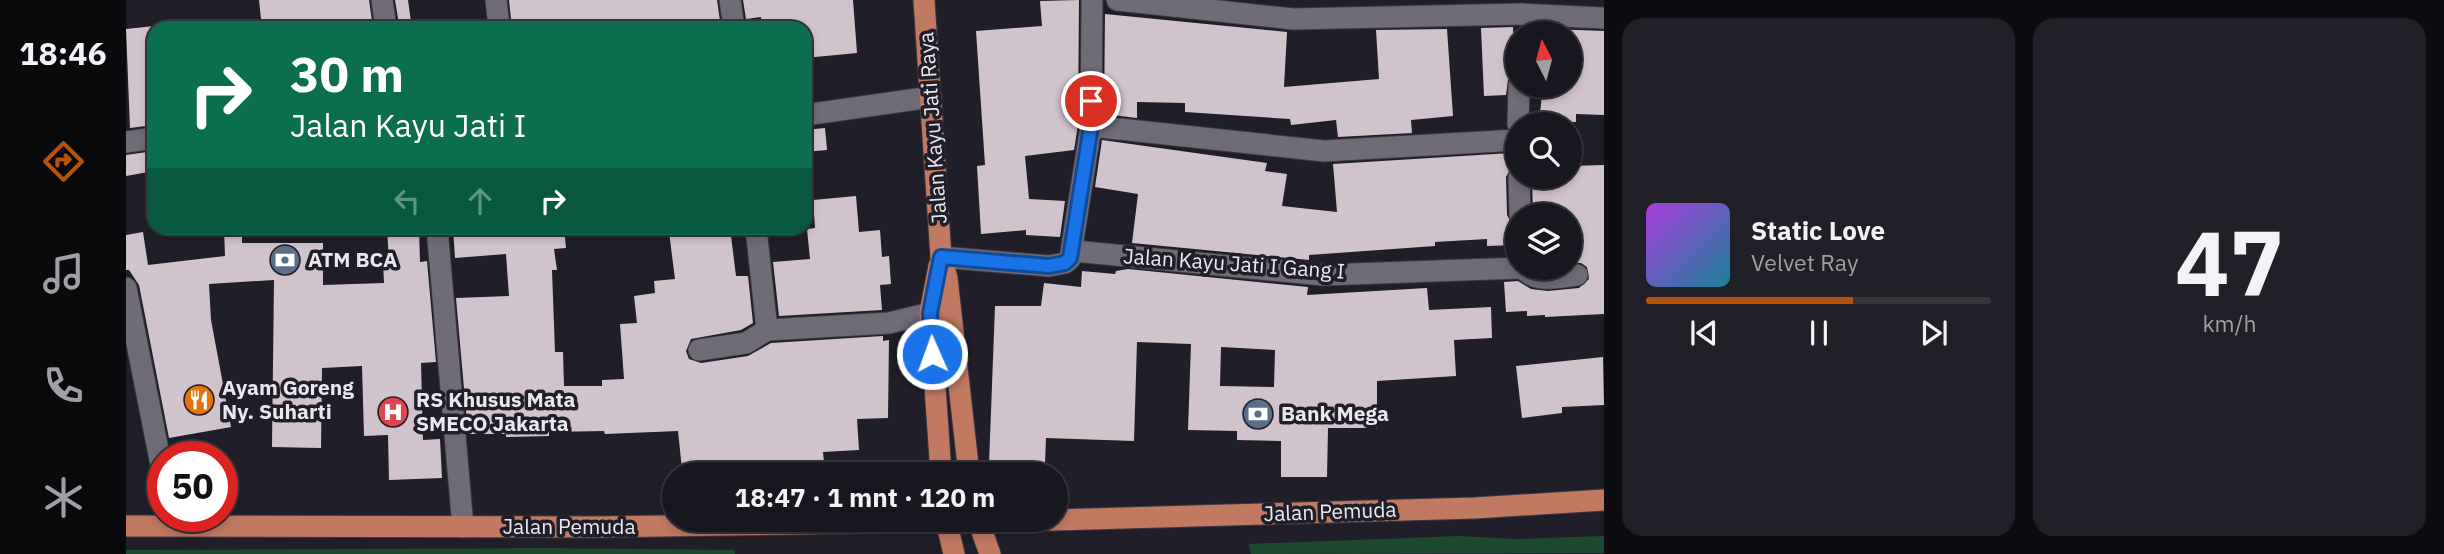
<!DOCTYPE html>
<html lang="id">
<meta charset="utf-8">
<style>
:root{--surface:#18161e;--page:#211f27;--text:#f1f3f6;--muted:#9f9fa4;--line:#36353c;--accent:#b45309}
body{margin:0;font-family:"IBM Plex Sans",sans-serif;background:var(--page);color:var(--text);height:100vh;display:flex;flex-direction:column;font-size:26px;white-space:nowrap}
*{box-sizing:border-box;margin:0}
p{font-size:23px;color:var(--muted)}
.icon{flex:none;width:38px;height:38px;fill:none;stroke:currentColor;stroke-width:2;stroke-linecap:round;stroke-linejoin:round}
.map{position:relative;flex:1;overflow:hidden}
.sheet{display:flex;flex-direction:column;gap:18px;padding:18px;background:#0d0c10;width:840px}
.sheet>*{flex:none}
.guide{position:absolute;left:21px;top:21px;width:665px;height:214px;border-radius:21px;box-shadow:0 4px 10px #0003,0 0 0 2px var(--line);background:#0b6e4f;color:#fff;overflow:hidden}
.needle{width:46px;rotate:354deg}
.buttons{position:absolute;left:1379px;top:21px;display:grid;gap:14px}
.buttons a{display:grid;place-items:center;width:77px;height:77px;border-radius:50%;background:var(--surface);box-shadow:0 4px 10px #0003,0 0 0 2px var(--line);font-size:35px}
.speed{position:absolute;left:21px;top:441px;display:flex;gap:14px;font-size:35px;font-weight:700;text-align:center}
.speed>*{display:grid;place-content:center;width:91px;height:91px;border-radius:50%;background:var(--surface);box-shadow:0 4px 10px #0003,0 0 0 2px var(--line);line-height:1}
.speed .limit{border:10px solid #d22;background:#fff;color:#111}
.pin{position:absolute;display:grid;place-items:center;width:60px;height:60px;color:#fff;margin:-30px;border:4px solid #fff;border-radius:50%;box-shadow:0 2px 7px #0007}
.me{position:absolute;width:77px;margin:-38px;rotate:358deg;stroke-linejoin:round;filter:drop-shadow(0 0 5px #0008)}
.turn{display:flex;align-items:center;gap:24px;height:147px;padding:0 28px;font-size:32px}
.turn .icon{width:91px;height:91px;stroke-width:2.5}
.turn b{display:block;font-size:49px;line-height:60px}
.lanes{display:flex;align-items:center;height:66px;padding:0 28px;background:#0003;justify-content:center;gap:35px;direction:ltr}
.lanes .off{opacity:.35}
.sheet .card{flex:1;display:flex;flex-direction:column;justify-content:center;gap:10px;min-width:0;padding:0 24px;border-radius:21px;background:var(--page)}
.sheet .dial{align-items:center;gap:0}
.dial b{font-size:91px;line-height:1}
.song{display:flex;align-items:center;gap:21px}
.cover{width:84px;height:84px;border-radius:10px;background:linear-gradient(135deg,hsl(280 70% 55%),hsl(190 70% 35%))}
.played{height:7px;border-radius:4px;background:linear-gradient(90deg,var(--accent) 60%,var(--line) 60%)}
.keys{display:flex;justify-content:space-around;direction:ltr}
.sheet .tiles{flex:1;display:grid;gap:18px;grid-template-columns:repeat(2,1fr)}
.trip{position:absolute;left:536px;top:462px;width:406px;height:70px;border-radius:35px;background:var(--surface);box-shadow:0 4px 10px #0003,0 0 0 2px var(--line);font-weight:800;line-height:70px;text-align:center}
main{display:flex;flex:1;min-height:0}
.menu{display:flex;flex-direction:column;width:126px;justify-content:space-around;align-items:center;background:#0a090c;color:var(--muted)}
.menu .icon{width:49px;height:49px}
.menu .on{color:var(--accent)}
.menu b{font-size:32px;color:var(--text)}
.map>svg:first-child{display:block}
</style>
<main>
<nav class="menu">
<b>18:46</b>
<svg class="icon on" aria-label="directions" viewBox="0 0 24 24"><path d="M12 3l9 9-9 9-9-9zM9 14v-3h6M13 9l2 2-2 2"/></svg>
<svg class="icon" aria-label="music" viewBox="0 0 24 24"><path d="M9 18V5l10-2v13"/><circle cx="6" cy="18" r="3"/><circle cx="16" cy="16" r="3"/></svg>
<svg class="icon" aria-label="phone" viewBox="0 0 24 24"><path d="M5 4h4l2 5-3 2q2 4 5 5l2-3 5 2v4C11 20 4 13 5 4z"/></svg>
<svg class="icon" aria-label="climate" viewBox="0 0 24 24"><path d="M12 3v18M4 7l16 10M4 17L20 7"/></svg>
</nav>
<div class="map">
<svg width="1478" height="554" viewBox="0 0 1478 554">
<rect width="100%" height="100%" fill="#201e28"/>
<g fill="#1e4931">
<path d="M 1333,536 L 1391,539 L 1478,536 L 1478,553 L 1125,554 L 1123,544 Z"/>
<path d="M 416,548 L 609,550 L 609,554 L 0,554 L 0,550 Z"/>
</g>
<g fill="#d1c3cb" fill-rule="evenodd">
<path d="M 133,0 L 243,0 L 247,28 L 136,28 Z"/>
<path d="M 269,0 L 282,0 L 285,22 L 273,24 Z"/>
<path d="M 383,0 L 591,0 L 594,21 L 519,28 L 386,28 Z"/>
<path d="M 617,0 L 727,0 L 731,53 L 679,58 L 679,28 L 636,28 L 635,17 L 620,19 Z"/>
<path d="M 953,0 L 952,125 L 948,150 L 899,156 L 903,199 L 939,201 L 934,237 L 900,235 L 900,230 L 855,234 L 851,166 L 859,165 L 850,31 L 916,26 L 914,1 Z"/>
<path d="M 979,14 L 1161,32 L 1158,87 L 1253,79 L 1250,30 L 1321,29 L 1327,116 L 1285,120 L 1286,133 L 1212,137 L 1210,120 L 1165,125 L 1164,119 L 1059,112 L 1059,103 L 1011,102 L 1011,118 L 978,114 Z"/>
<path d="M 28,26 L 28,125 L 4,128 L 0,29 Z"/>
<path d="M 1387,27 L 1389,74 L 1382,80 L 1380,95 L 1358,96 L 1355,28 Z"/>
<path d="M 1425,29 L 1478,31 L 1478,115 L 1450,114 L 1450,122 L 1413,122 L 1417,86 L 1444,86 L 1444,33 L 1425,33 Z"/>
<path d="M 699,128 L 701,150 L 679,152 L 679,130 Z"/>
<path d="M 976,140 L 1141,163 L 1139,171 L 1161,174 L 1156,206 L 1211,212 L 1207,164 L 1385,153 L 1386,166 L 1380,177 L 1381,215 L 1388,227 L 1389,245 L 1361,246 L 1361,239 L 1309,242 L 1309,246 L 1183,255 L 1183,260 L 1006,243 L 1012,194 L 969,187 Z"/>
<path d="M 28,151 L 28,171 L 0,176 L 0,155 Z"/>
<path d="M 1478,165 L 1478,314 L 1419,317 L 1419,315 L 1401,316 L 1401,311 L 1380,312 L 1378,282 L 1392,281 L 1405,289 L 1422,291 L 1453,288 L 1463,279 L 1461,267 L 1455,263 L 1444,263 L 1444,215 L 1407,215 L 1406,177 L 1444,177 L 1444,166 Z"/>
<path d="M 730,196 L 733,232 L 754,230 L 756,257 L 763,256 L 765,284 L 754,285 L 756,310 L 653,316 L 647,262 L 684,259 L 681,229 L 689,228 L 687,200 Z"/>
<path d="M 98,228 L 116,228 L 116,243 L 197,243 L 197,285 L 258,283 L 257,262 L 263,262 L 261,228 L 293,228 L 294,262 L 301,261 L 310,362 L 295,363 L 297,440 L 314,439 L 316,478 L 263,480 L 262,435 L 238,436 L 236,366 L 196,368 L 195,448 L 146,447 L 148,280 L 83,284 L 85,320 L 105,427 L 43,438 L 13,285 L 3,270 L 0,270 L 0,235 L 17,232 L 22,265 L 99,256 Z"/>
<path d="M 327,228 L 438,228 L 440,248 L 428,249 L 431,270 L 426,270 L 429,352 L 437,352 L 438,386 L 476,386 L 476,380 L 498,379 L 494,324 L 511,323 L 508,296 L 529,293 L 528,281 L 549,279 L 543,232 L 604,228 L 610,276 L 622,276 L 627,323 L 615,330 L 565,339 L 560,351 L 563,359 L 575,363 L 622,356 L 645,343 L 757,336 L 757,341 L 763,340 L 762,418 L 731,419 L 733,450 L 697,452 L 699,474 L 560,474 L 559,468 L 556,469 L 552,431 L 479,434 L 478,431 L 423,432 L 423,436 L 380,437 L 380,434 L 342,434 L 330,298 L 383,296 L 380,254 L 329,258 Z"/>
<path d="M 1002,269 L 1182,287 L 1181,295 L 1301,288 L 1303,310 L 1365,307 L 1366,338 L 1328,340 L 1330,376 L 1251,381 L 1251,428 L 1202,428 L 1201,477 L 1155,477 L 1155,441 L 1111,440 L 1111,431 L 1062,430 L 1065,344 L 1011,342 L 1008,441 L 920,438 L 919,463 L 863,464 L 869,306 L 915,306 L 918,283 L 955,287 L 956,271 L 989,274 L 990,271 ZM 1095,347 L 1149,350 L 1148,387 L 1094,386 Z"/>
<path d="M 1477,357 L 1478,405 L 1436,407 L 1436,413 L 1396,418 L 1390,366 Z"/>
</g>
<g fill="none" stroke-linecap="round" stroke-linejoin="round">
<g stroke="#3b3941" stroke-width="23">
<g id="minor">
<path d="M 256,0 L 260,28"/>
<path d="M 370,0 L 373,28"/>
<path d="M 604,0 L 608,28"/>
<path d="M 991,0 L 1167,19 L 1395,14 L 1478,18"/>
<path d="M 679,115 L 805,97"/>
<path d="M 1392,124 L 1393,86"/>
<path d="M 965,126 L 1198,151 L 1391,140"/>
<path d="M 0,142 L 28,138"/>
<path d="M 1393,177 L 1394,215"/>
<path d="M 311,228 L 337,527"/>
<path d="M 630,228 L 641,330"/>
<path d="M 948,251 L 1197,275 L 1394,268"/>
<path d="M 815,257 L 923,266 L 939,263 L 944,259 L 965,126 L 966,0"/>
<path d="M 1397,268 C 1409,284 1433,277 1451,275"/>
<path d="M 0,288 L 37,475"/>
<path d="M 641,330 L 763,323 L 804,313"/>
<path d="M 573,350 L 620,343 L 641,330"/>
</g>
</g>
<g stroke="#3b3941" stroke-width="23">
<g id="major">
<path d="M 798,0 L 815,257 L 821,278 L 843,474"/>
<path d="M 813,266 L 804,313 L 815,474"/>
<path d="M 820,520 L 828,554"/>
<path d="M 852,520 L 864,554"/>
<path d="M 929,520 L 1349,508 L 1478,500"/>
<path d="M 0,526 L 470,527 L 927,520"/>
</g>
</g>
<use href="#minor" stroke="#6f6c78" stroke-width="21"/>
<use href="#major" stroke="#c27961" stroke-width="21"/>
</g>
<g fill="none" stroke-linecap="round" stroke-linejoin="round">
<g stroke="#114b97" stroke-width="18">
<path id="route" d="M 806,354 L 804,313 L 815,257 L 923,266 L 939,263 L 944,258 L 965,126 L 965,101"/>
</g>
<use href="#route" stroke="#1a73e8" stroke-width="12"/>
</g>
<defs>
<g id="bank-disc" transform="scale(1.575)"><circle r="9.5" fill="#5c6f8a" stroke="#201e28"/><path d="M-6-4H6V4H-6ZM0-2.3a2.3 2.3 0 1 0 0 4.6a2.3 2.3 0 1 0 0-4.6Z" fill="#fff"/></g>
<g id="restaurant-disc" transform="scale(1.575)"><circle r="9.5" fill="#e8710a" stroke="#201e28"/><path d="M-5-6h1v4h1v-4h1v4h1v-4h1v5L-1.5 .5V6h-2V.5L-5-1ZM5-6V6H3V1.5H1.5Q1.5-4 5-6Z" fill="#fff"/></g>
<g id="hospital-disc" transform="scale(1.575)"><circle r="9.5" fill="#e0444e" stroke="#201e28"/><path d="M-5-5h3v3.5h4V-5h3V5h-3V1.5h-4V5h-3Z" fill="#fff"/></g>
</defs>
<g fill-rule="evenodd">
<use href="#bank-disc" x="159" y="260"/>
<use href="#restaurant-disc" x="73" y="400"/>
<use href="#hospital-disc" x="267" y="412"/>
<use href="#bank-disc" x="1132" y="414"/>
</g>
<g text-anchor="middle" stroke-width="7" stroke-linejoin="round" paint-order="stroke">
<g font-size="21" fill="#eae8ef" stroke="#201e28">
<text transform="translate(807 128) rotate(-94)" y="7">Jalan Kayu Jati Raya</text>
<text transform="translate(1108 264) rotate(4)" y="7">Jalan Kayu Jati I Gang I</text>
<text transform="translate(1204 512) rotate(-2)" y="7">Jalan Pemuda</text>
<text x="443" y="534">Jalan Pemuda</text>
</g>
<g font-size="21" font-weight="bold" fill="#eae8ef" stroke="#201e28" text-anchor="start">
<text x="182" y="267">ATM BCA</text>
<text x="96" y="395">Ayam Goreng<tspan x="96" dy="24">Ny. Suharti</tspan></text>
<text x="290" y="407">RS Khusus Mata<tspan x="290" dy="24">SMECO Jakarta</tspan></text>
<text x="1155" y="421">Bank Mega</text>
</g>
</g>
</svg>
<div class="buttons">
<a><svg class="needle" viewBox="-14 -14 28 28"><path d="M0-13l5 13h-10z" fill="#e53935"/><path d="M0 13l5-13h-10z" fill="#9f9fa4"/></svg></a>
<a><svg class="icon" aria-label="search" viewBox="0 0 24 24"><circle cx="10" cy="10" r="6"/><path d="M15 15l6 6"/></svg></a>
<a><svg class="icon" aria-label="layers" viewBox="0 0 24 24"><path d="M12 4l9 5-9 5-9-5zM3 14l9 5 9-5"/></svg></a>
</div>
<div class="speed"><div class="limit">50</div></div>
<div class="pin" style="left:965px;top:101px;background:#d93025"><svg class="icon" aria-label="arrive" viewBox="0 0 24 24"><path d="M6 21V4h12l-3 4 3 4H6"/></svg></div>
<svg class="me" style="left:806px;top:354px" viewBox="-20 -20 40 40"><circle r="17" fill="#1a73e8" stroke="#fff" stroke-width="3"/><path d="M0-11L8 9 0 5-8 9z" fill="#fff"/></svg>
<div class="trip">18:47 · 1 mnt · 120 m</div>
<div class="guide">
<div class="turn"><svg class="icon" aria-label="right" viewBox="0 0 24 24"><path d="M7 20v-9h11M14 6l5 5-5 5"/></svg><div><b>30 m</b>Jalan Kayu Jati I</div></div>
<div class="lanes"><svg class="icon off" aria-label="left" viewBox="0 0 24 24"><path d="M17 20v-9H6M10 6l-5 5 5 5"/></svg><svg class="icon off" aria-label="ahead" viewBox="0 0 24 24"><path d="M12 20V5M6 11l6-6 6 6"/></svg><svg class="icon" aria-label="right" viewBox="0 0 24 24"><path d="M7 20v-9h11M14 6l5 5-5 5"/></svg></div>
</div>
</div>
<section class="sheet">
<div class="tiles">
<div class="card">
<div class="song"><i class="cover"></i><div><b>Static Love</b><p>Velvet Ray</p></div></div>
<div class="played"></div>
<div class="keys"><svg class="icon" aria-label="previous" viewBox="0 0 24 24"><path d="M18 5L8 12l10 7zM5 5v14"/></svg><svg class="icon" aria-label="pause" viewBox="0 0 24 24"><path d="M8 5v14M16 5v14"/></svg><svg class="icon" aria-label="next" viewBox="0 0 24 24"><path d="M6 5l10 7-10 7zM19 5v14"/></svg></div>
</div>
<div class="card dial"><b>47</b><p>km/h</p></div>
</div>
</section>
</main>
